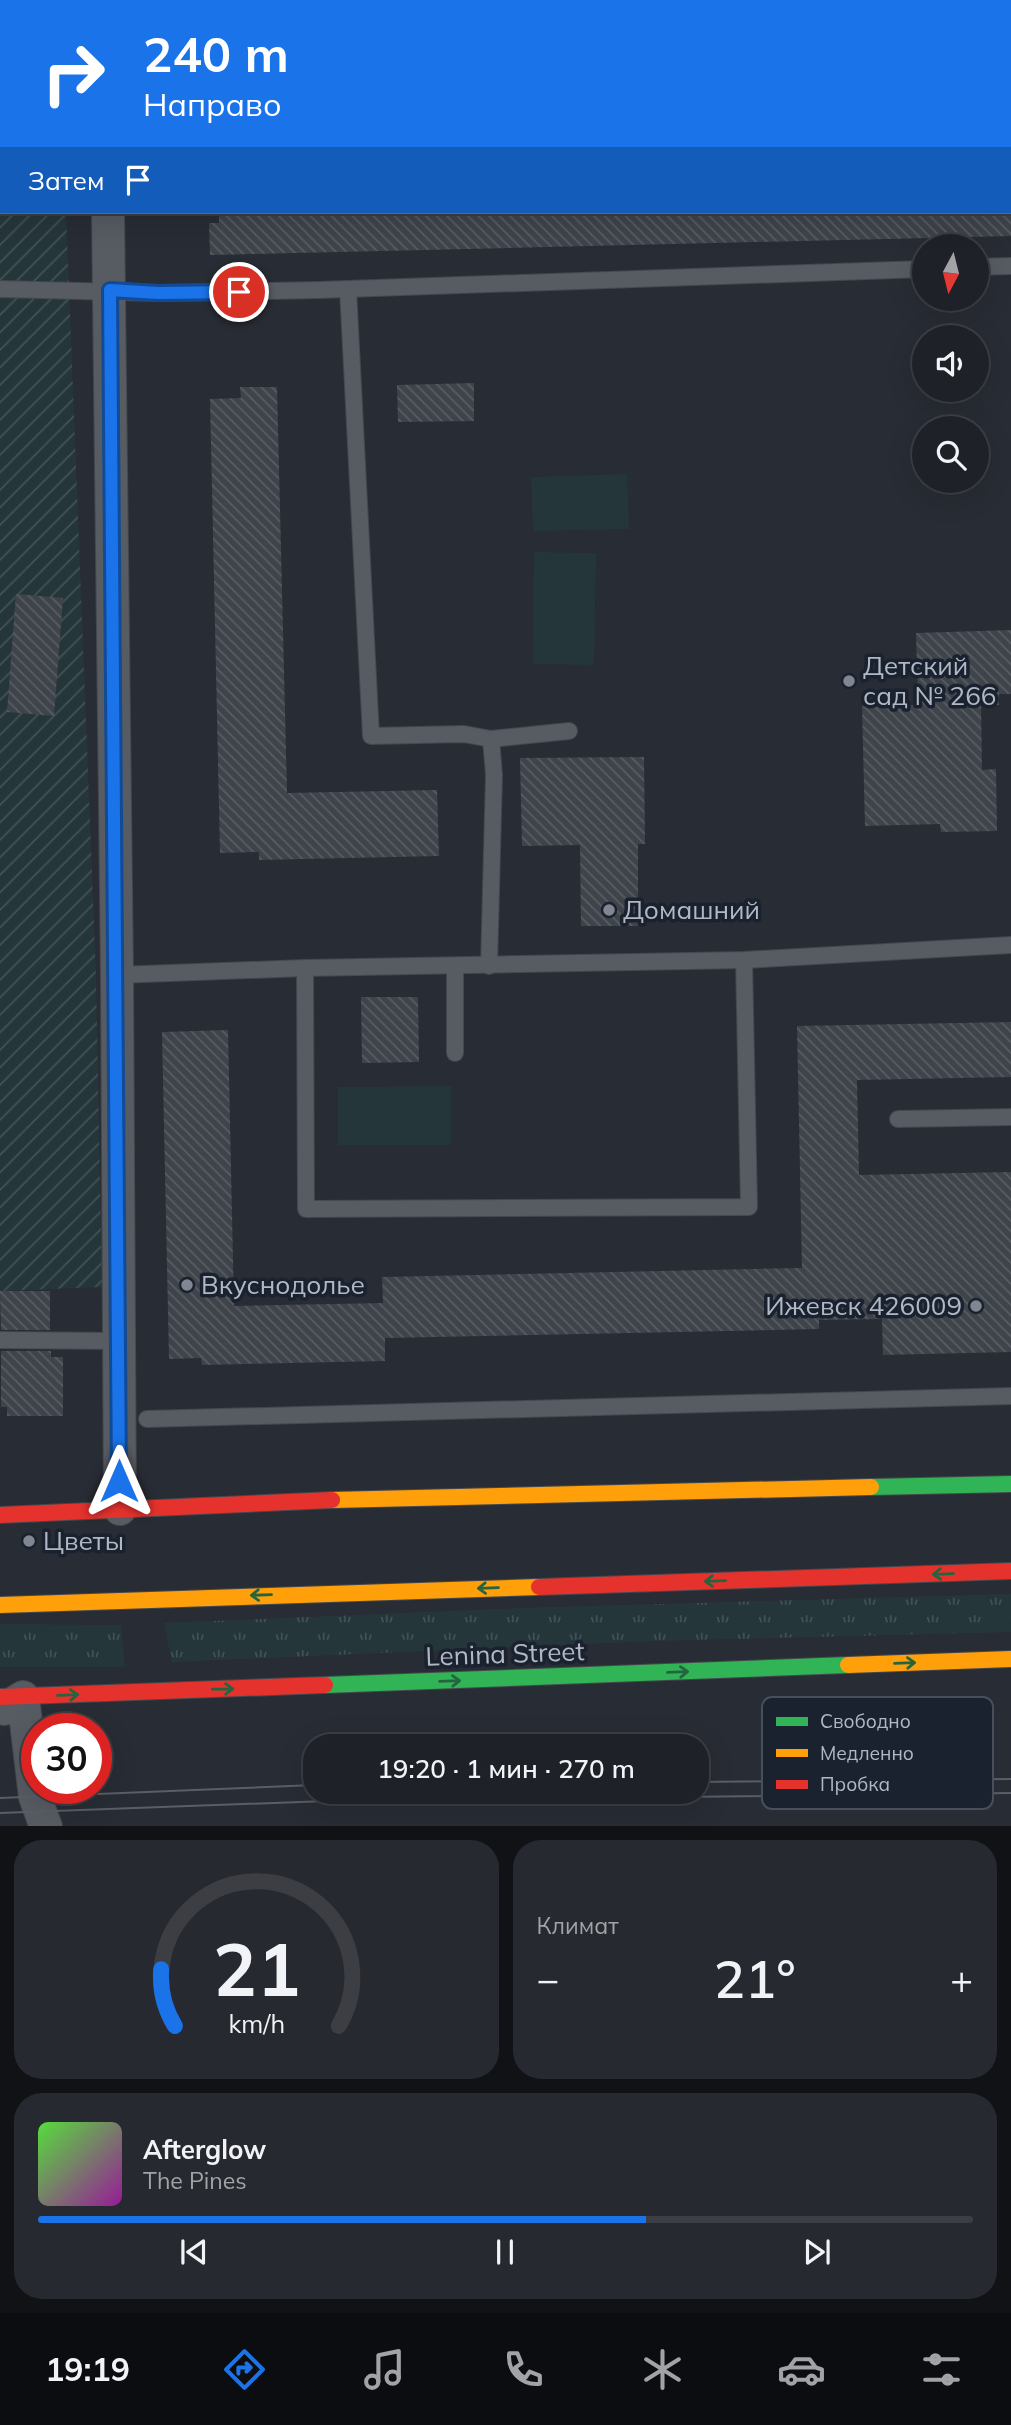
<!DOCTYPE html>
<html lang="ru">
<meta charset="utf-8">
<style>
:root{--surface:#1e2127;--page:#26292f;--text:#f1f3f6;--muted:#a1a3a7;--line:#3c3e44;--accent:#1a73e8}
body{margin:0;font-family:Mulish,sans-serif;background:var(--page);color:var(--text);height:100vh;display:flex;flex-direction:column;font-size:26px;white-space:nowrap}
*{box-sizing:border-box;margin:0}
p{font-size:23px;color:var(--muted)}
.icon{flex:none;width:38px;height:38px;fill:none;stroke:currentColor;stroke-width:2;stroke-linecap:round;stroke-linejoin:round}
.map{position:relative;height:1826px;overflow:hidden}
.sheet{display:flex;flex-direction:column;gap:14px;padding:14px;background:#101215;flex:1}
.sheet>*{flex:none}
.hud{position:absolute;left:0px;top:0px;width:1012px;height:214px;box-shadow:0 7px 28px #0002,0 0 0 2px var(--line);background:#1a73e8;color:#fff;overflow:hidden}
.needle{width:46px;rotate:187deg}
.tools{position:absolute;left:912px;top:234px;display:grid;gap:14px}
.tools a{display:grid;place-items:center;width:77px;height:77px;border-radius:50%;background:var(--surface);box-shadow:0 7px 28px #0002,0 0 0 2px var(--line);font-size:35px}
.speed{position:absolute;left:21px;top:1713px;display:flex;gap:14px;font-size:35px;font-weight:700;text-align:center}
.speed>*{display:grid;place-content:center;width:91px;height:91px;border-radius:50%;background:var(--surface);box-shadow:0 7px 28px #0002,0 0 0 2px var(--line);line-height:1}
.speed .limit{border:10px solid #d22;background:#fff;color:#111}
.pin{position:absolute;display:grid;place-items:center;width:60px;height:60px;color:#fff;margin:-30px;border:4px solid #fff;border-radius:50%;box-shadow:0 2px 7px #0007}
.me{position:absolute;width:77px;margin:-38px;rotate:0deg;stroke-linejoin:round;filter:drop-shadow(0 0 5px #0008)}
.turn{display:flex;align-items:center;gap:24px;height:147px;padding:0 28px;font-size:32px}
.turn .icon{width:91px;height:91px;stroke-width:2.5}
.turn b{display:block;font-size:49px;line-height:60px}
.then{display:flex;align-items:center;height:66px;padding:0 28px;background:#0003;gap:14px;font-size:26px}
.big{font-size:52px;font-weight:600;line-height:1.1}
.sheet .card{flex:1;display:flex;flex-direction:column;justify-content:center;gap:10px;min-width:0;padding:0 24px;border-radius:28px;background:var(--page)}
.sheet .dial{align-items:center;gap:0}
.dial svg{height:182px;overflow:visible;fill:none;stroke:var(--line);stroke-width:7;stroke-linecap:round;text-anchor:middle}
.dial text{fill:var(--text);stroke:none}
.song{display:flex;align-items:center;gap:21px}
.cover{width:84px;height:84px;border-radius:10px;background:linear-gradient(135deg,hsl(110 70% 55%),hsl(300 70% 35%))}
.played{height:7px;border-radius:4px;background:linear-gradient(90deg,var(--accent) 65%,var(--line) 65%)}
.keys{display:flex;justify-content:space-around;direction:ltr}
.heat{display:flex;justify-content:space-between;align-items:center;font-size:38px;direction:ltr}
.sheet .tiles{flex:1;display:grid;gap:14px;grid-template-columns:1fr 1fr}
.card:last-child{grid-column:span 2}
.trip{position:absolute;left:303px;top:1734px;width:406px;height:70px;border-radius:28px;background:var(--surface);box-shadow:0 7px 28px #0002,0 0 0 2px var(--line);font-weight:600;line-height:70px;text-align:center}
.tabs{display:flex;height:112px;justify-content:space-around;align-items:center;background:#0c0d10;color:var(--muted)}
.tabs .icon{width:49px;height:49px}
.tabs .current{color:var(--accent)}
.tabs b{font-size:32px;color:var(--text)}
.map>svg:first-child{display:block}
</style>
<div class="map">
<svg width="1011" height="1827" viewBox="0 0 1011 1827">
<defs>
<pattern id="grass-tufts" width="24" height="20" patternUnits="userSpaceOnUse" patternTransform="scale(1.75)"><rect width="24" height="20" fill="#25363a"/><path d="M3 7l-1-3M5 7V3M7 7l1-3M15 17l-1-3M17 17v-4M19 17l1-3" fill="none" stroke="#425155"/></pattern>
<pattern id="garden-furrows" width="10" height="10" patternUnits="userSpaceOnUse" patternTransform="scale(1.75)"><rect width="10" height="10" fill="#25363a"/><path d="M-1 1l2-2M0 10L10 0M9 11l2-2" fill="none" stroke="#425155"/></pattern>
<pattern id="building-back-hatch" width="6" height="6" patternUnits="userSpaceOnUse" patternTransform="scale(1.75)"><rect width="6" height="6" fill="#3f434a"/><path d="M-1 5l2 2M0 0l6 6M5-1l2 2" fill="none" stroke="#585c63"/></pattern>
</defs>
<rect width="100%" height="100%" fill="#282c34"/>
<g fill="url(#grass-tufts)">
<path d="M 1011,1594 L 1011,1632 L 654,1641 L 172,1662 L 164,1623 L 521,1608 Z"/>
<path d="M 0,1624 L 121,1625 L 125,1667 L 0,1667 Z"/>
</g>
<path fill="url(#garden-furrows)" d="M 0,0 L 58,0 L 2,2 L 2,212 L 66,212 L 96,977 L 102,1287 L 0,1291 Z"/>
<g fill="#25363a">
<path d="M 627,474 L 629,529 L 533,531 L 531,477 Z"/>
<path d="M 534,552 L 596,553 L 594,665 L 533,664 Z"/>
<path d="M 451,1086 L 451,1145 L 338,1145 L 338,1087 Z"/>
</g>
<g fill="url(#building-back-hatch)">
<path d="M 219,212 L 1011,212 L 1011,236 L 210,255 L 209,223 L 219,223 Z"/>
<path d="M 474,383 L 474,421 L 398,422 L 397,385 Z"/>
<path d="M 240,387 L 277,387 L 287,793 L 437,790 L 439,856 L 259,860 L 259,852 L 220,853 L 210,399 L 241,398 Z"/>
<path d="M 16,594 L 63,598 L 54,716 L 7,712 Z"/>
<path d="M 1011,630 L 1011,694 L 999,694 L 999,705 L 981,705 L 982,770 L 996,769 L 997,831 L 941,832 L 940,824 L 865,826 L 862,706 L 918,705 L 916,633 Z"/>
<path d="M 644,757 L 645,844 L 638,844 L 638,926 L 581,926 L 580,845 L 522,846 L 520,758 Z"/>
<path d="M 361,997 L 418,997 L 419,1062 L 362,1063 Z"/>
<path d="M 1011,1022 L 1011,1077 L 857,1080 L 859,1175 L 1011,1172 L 1011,1352 L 883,1355 L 882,1319 L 819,1320 L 819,1329 L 385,1338 L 385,1361 L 202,1365 L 201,1358 L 169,1359 L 162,1032 L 228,1030 L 234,1306 L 383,1303 L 382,1277 L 802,1268 L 797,1026 Z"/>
<path d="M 0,1291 L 50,1291 L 50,1330 L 1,1330 Z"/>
<path d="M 1,1351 L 51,1351 L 51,1357 L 63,1357 L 63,1416 L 7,1416 L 7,1407 L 1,1407 Z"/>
</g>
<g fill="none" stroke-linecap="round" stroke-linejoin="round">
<g stroke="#44474d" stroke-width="18">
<g id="lane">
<path d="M 976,267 L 1011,266"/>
<path d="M 0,289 L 158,293 L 319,290 L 924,269"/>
<path d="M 348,289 L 371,736 L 464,734 L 491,739 L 494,775 L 489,966"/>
<path d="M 491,739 L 569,731"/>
<path d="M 455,966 L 455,1053"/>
<path d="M 305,968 L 306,1209 L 749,1207 L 744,960"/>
<path d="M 117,975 L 305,968 L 744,960 L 1011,945"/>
<path d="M 898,1119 L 1011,1117"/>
<path d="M 0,1340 L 119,1341"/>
<path d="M 147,1419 L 1011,1396"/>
</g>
</g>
<g stroke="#44474d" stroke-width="34">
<g id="street">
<path d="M 102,0 L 102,2"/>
<path d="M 108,212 L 117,975 L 120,1509"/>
<path d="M 4,1709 L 23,1697 L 35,1797 L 46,1827"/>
</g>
</g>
<g stroke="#44474d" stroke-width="18">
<g id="fast">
<path d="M 871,1487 L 1011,1484"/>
<path d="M 325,1685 L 848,1665"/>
</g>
</g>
<g stroke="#44474d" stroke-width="18">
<g id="slow">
<path d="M 332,1500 L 871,1487"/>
<path d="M 0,1605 L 539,1587"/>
<path d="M 848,1665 L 1011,1659"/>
</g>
</g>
<g stroke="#44474d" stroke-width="18">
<g id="jam">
<path d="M 0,1515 L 332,1500"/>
<path d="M 539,1587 L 1011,1571"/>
<path d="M 0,1697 L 325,1685"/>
</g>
</g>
<use href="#lane" stroke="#575b62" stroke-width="16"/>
<use href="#street" stroke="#575b62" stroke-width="32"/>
<use href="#fast" stroke="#30b455" stroke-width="16"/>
<use href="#slow" stroke="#ff9f0a" stroke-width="16"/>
<use href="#jam" stroke="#e5322d" stroke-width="16"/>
<g stroke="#5a5e66" stroke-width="2">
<path d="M 696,1782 L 1011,1779"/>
<path d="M 0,1798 L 315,1785"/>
<path d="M 0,1813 L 327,1801 L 1011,1793"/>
</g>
</g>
<defs><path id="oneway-shaft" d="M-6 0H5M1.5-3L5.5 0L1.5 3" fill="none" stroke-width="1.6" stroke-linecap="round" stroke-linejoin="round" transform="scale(1.75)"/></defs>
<g stroke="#246440">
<use href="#oneway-shaft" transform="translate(943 1574) rotate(178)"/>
<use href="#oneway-shaft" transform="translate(715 1581) rotate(178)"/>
<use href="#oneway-shaft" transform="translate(488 1588) rotate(178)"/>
<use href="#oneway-shaft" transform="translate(261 1595) rotate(178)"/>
<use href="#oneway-shaft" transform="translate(905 1663) rotate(-2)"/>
<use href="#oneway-shaft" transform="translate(678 1672) rotate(-2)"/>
<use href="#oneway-shaft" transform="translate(450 1681) rotate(-2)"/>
<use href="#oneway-shaft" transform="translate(223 1689) rotate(-1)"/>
<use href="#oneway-shaft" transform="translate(68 1695) rotate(-2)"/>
</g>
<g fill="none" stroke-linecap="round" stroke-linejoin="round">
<g stroke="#114b97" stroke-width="18">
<path id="route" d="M 119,1481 L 110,290 L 158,293 L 239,292"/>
</g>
<use href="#route" stroke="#1a73e8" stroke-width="12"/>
</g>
<g fill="#808793" stroke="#1b222f" stroke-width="2.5">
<circle cx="849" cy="681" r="7"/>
<circle cx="609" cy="910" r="7"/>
<circle cx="187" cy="1285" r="7"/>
<circle cx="976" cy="1306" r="7"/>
<circle cx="29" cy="1541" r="7"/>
</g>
<g text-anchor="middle" stroke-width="7" stroke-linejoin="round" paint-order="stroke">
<g font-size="26" fill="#b0b8c6" stroke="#1b222f" text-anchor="start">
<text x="863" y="675">Детский<tspan x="863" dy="30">сад № 266</tspan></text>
<text x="623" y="919">Домашний</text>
<text x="201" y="1294">Вкуснодолье</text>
<text x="962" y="1315" text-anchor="end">Ижевск 426009</text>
<text x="43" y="1550">Цветы</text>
</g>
<g font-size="26" fill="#b0b8c6" stroke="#1b222f">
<text transform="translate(505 1654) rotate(-2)" y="9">Lenina Street</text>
</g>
</g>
<rect x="762" y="1697" width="231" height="112" rx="10" fill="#1b222f" stroke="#484f5c" stroke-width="2"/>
<rect x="776" y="1717" width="32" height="9" fill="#30b455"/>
<rect x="776" y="1749" width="32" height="8" fill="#ff9f0a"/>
<rect x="776" y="1780" width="32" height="9" fill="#e5322d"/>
<g font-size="19" fill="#b0b8c6">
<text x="820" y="1728">Свободно</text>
<text x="820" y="1760">Медленно</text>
<text x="820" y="1791">Пробка</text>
</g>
</svg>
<div class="tools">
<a><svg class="needle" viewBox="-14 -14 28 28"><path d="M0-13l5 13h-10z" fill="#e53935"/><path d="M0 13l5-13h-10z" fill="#a1a3a7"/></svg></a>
<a><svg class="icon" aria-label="sound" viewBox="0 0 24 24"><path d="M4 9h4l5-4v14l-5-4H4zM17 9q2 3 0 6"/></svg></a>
<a><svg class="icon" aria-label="search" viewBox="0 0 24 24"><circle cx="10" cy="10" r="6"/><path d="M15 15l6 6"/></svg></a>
</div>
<div class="speed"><div class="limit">30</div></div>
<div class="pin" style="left:239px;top:292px;background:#d93025"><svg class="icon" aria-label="arrive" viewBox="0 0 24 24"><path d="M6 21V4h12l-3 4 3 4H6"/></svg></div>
<svg class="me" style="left:119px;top:1481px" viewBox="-20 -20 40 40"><path d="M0-17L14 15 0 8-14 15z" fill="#1a73e8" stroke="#fff" stroke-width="4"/></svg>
<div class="trip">19:20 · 1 мин · 270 m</div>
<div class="hud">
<div class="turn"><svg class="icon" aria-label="right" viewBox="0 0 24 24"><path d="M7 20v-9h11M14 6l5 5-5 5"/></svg><div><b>240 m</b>Направо</div></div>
<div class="then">Затем<svg class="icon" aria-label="arrive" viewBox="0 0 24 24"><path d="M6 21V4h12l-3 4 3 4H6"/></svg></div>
</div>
</div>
<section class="sheet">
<div class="tiles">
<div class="card dial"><svg viewBox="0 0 100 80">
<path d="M14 69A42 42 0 1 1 86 69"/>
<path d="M14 69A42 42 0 0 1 8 44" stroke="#1a73e8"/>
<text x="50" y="56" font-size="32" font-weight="700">21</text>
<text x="50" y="72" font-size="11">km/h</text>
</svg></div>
<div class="card"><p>Климат</p>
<div class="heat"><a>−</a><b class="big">21°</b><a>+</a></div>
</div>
<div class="card">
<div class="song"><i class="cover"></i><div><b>Afterglow</b><p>The Pines</p></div></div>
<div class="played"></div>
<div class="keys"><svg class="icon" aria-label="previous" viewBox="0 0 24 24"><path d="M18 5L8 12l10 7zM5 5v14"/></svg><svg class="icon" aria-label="pause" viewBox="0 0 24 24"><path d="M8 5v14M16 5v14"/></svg><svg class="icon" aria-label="next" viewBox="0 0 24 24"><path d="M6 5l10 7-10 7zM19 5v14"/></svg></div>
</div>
</div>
</section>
<nav class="tabs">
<b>19:19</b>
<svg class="icon current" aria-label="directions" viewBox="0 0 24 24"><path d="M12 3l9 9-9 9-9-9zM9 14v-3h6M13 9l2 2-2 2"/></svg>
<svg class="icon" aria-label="music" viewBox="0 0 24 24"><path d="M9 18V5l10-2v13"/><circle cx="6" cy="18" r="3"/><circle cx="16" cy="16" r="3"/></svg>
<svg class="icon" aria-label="phone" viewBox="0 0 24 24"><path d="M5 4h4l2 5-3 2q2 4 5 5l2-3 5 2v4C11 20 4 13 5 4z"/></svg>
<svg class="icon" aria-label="climate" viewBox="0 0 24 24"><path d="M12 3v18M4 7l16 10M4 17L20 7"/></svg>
<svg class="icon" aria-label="car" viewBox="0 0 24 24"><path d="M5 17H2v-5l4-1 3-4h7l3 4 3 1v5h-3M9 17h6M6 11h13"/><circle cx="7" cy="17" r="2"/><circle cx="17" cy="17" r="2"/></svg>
<svg class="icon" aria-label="filters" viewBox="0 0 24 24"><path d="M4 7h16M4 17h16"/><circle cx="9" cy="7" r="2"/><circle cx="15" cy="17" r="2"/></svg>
</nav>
